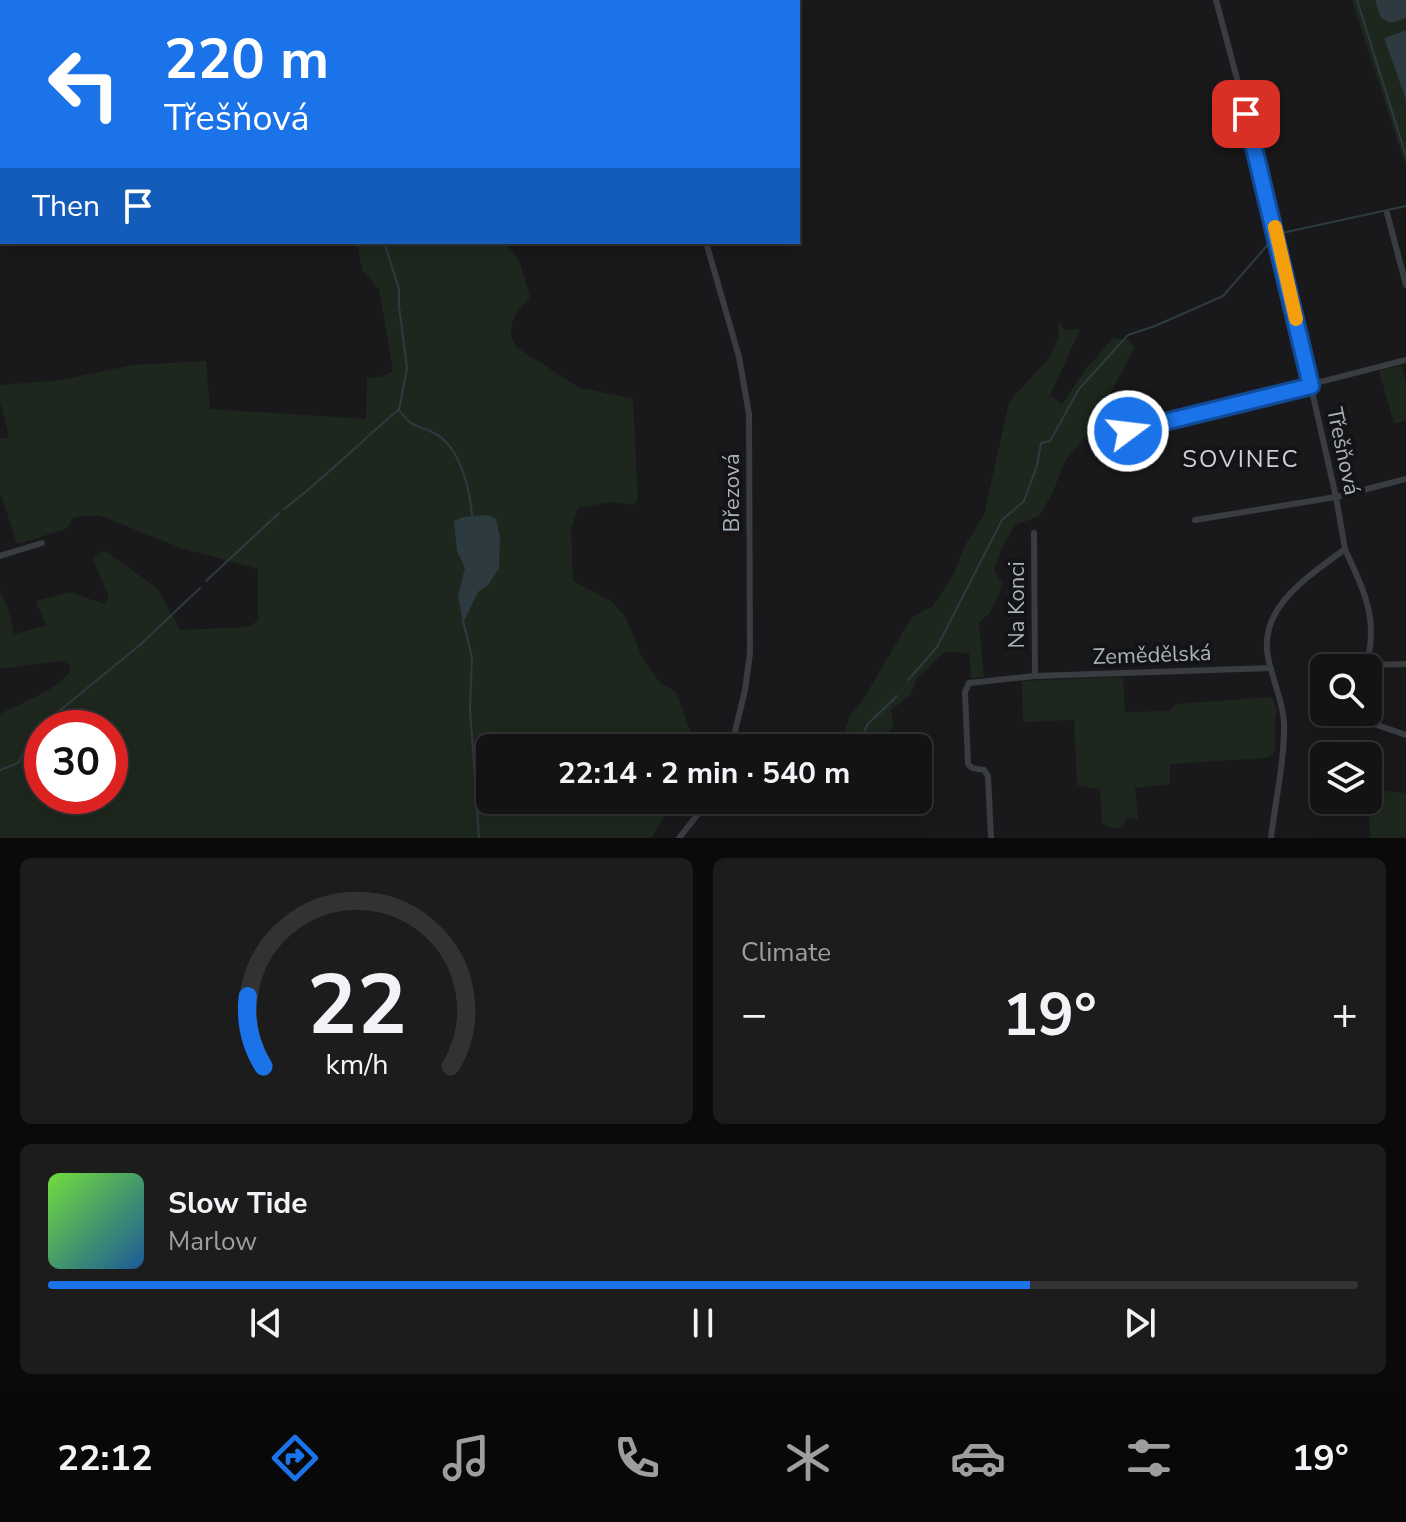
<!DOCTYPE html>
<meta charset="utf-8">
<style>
:root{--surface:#131314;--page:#1c1c1d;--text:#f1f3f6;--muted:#9d9ea0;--line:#323234;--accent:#1a73e8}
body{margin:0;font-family:"Nunito Sans",sans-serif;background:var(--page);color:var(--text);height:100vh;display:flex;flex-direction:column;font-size:30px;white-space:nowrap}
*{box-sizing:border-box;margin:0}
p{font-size:26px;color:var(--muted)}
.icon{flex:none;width:44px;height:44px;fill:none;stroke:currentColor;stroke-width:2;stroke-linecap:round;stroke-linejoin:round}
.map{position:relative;height:838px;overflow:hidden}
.sheet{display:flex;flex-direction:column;gap:20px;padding:20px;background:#0a0a0b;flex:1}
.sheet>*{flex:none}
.banner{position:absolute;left:0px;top:0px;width:800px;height:244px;box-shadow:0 4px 20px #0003,0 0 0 2px var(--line);background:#1a73e8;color:#fff;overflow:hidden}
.fabs{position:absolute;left:1310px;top:654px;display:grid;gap:16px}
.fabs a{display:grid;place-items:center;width:72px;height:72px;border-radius:12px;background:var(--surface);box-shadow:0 4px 20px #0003,0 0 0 2px var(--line);font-size:40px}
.speed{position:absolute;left:24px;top:710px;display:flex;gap:16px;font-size:40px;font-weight:700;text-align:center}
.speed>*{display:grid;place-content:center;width:104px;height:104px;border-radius:50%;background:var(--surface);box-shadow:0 4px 20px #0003,0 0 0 2px var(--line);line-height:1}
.speed .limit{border:12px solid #d22;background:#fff;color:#111}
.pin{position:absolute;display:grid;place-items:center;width:68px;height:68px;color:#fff;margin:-34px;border-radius:16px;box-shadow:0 4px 12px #0006}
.me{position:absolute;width:88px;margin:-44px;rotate:75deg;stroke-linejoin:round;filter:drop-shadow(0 0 6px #0008)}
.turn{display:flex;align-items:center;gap:28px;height:168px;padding:0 32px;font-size:36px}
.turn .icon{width:104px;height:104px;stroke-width:2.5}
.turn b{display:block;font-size:56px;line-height:68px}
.then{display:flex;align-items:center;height:76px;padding:0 32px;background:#0003;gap:16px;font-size:30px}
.big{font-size:60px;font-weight:700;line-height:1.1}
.sheet .card{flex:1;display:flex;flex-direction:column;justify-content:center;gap:12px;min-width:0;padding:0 28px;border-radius:12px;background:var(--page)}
.sheet .dial{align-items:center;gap:0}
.dial svg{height:208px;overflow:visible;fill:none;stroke:var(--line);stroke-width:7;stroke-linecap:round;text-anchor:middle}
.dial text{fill:var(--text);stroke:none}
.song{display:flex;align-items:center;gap:24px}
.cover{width:96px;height:96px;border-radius:12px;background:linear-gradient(135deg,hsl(100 70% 55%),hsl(210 70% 35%))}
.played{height:8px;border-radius:4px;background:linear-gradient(90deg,var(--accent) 75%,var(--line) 75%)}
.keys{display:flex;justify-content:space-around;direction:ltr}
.heat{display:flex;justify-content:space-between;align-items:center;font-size:44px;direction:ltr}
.sheet .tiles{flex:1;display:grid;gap:20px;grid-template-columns:1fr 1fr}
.card:last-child{grid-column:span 2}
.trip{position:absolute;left:476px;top:734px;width:456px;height:80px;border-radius:12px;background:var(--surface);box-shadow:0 4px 20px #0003,0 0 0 2px var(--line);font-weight:700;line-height:80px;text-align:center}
.tab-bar{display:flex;height:128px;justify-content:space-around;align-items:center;background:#080808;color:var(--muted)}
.tab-bar .icon{width:56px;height:56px}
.tab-bar .selected{color:var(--accent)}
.tab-bar b{font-size:36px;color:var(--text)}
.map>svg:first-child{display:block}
</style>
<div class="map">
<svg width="1406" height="838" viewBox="0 0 1406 838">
<rect width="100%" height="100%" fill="#19191b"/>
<g fill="#1e271e" fill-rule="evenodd">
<path d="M 1352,0 L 1375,0 L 1381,18 L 1390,23 L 1406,18 L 1406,30 L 1384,38 L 1406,100 L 1406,167 Z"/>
<path d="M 357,242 L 505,242 L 519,260 L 530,297 C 516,312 504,327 516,347 L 578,387 L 633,399 L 638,500 L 632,505 L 610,502 L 578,508 L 571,529 L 573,581 L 613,602 L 626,618 L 642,657 L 659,682 L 676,692 L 692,736 L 690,748 L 490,748 L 490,800 L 675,800 L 651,838 L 0,838 L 0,714 C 23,702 55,692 71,670 L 69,664 L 60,661 L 0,669 L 0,591 L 7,605 L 14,634 L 46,626 L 36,601 L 70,592 L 104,604 L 109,597 L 93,559 L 104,550 L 157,588 L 180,630 L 247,627 L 258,621 L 258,569 L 181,548 L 99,515 L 74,517 L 66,529 L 17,544 L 0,492 L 0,439 L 9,437 L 0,401 L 0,385 L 61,380 L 133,365 L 206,361 L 210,409 L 366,419 L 367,378 L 381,377 L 393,371 L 379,289 L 362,270 ZM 42,728 L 110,728 L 110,796 L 42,796 Z"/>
<path d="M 1059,320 L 1064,330 L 1080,330 L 1050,395 L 1062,404 L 1085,370 L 1113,338 L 1129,340 L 1135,348 L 1087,435 L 1065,461 L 1053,492 L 1039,516 L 1015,525 L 1002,548 L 994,570 L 1002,583 C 997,600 993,612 979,623 L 984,677 L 971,678 L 969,653 L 944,652 L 916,679 L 911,695 L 891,710 L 894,726 L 885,735 L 874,740 L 877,748 L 816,748 L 828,733 L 844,732 L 851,714 L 862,701 L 909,622 L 914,616 L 933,606 L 953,576 L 965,545 L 984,515 L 1009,402 L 1048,359 L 1059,337 Z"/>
<path d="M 1401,365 L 1406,383 L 1406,420 L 1394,424 L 1379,371 Z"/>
<path d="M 1120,677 L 1123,679 L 1125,712 L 1170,711 L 1175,704 L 1272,697 L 1277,712 L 1275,719 L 1275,752 L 1267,758 L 1170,764 L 1170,784 L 1135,788 L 1138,819 L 1126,818 L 1123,827 L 1111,828 L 1102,823 L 1100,789 L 1077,785 L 1074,720 L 1023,722 L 1022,681 Z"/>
<path d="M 1368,789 L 1406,793 L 1406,838 L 1370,838 L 1369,816 L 1334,813 L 1333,800 L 1368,800 Z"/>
</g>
<g fill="#2d3b41">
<path d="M 1375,0 L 1406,0 L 1406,18 L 1390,23 L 1381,18 Z"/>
<path d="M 1406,30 L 1406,100 L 1384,38 Z"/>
<path d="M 487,515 L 496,519 L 500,538 L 499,568 L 488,585 L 478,592 L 463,623 L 458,596 L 465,568 L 457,551 L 454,521 L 463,517 Z"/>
</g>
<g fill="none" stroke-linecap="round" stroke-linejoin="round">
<g stroke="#2d3b41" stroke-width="2">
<path d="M 329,0 L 330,2"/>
<path d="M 1357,0 L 1406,156"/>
<path d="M 1282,233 L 1406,206"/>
<path d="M 384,242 L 399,289 L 399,306 L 407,368 L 399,410 C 413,429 414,423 434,433 C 460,446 470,489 472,516"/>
<path d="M 284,509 C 324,479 359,443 398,410"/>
<path d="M 206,581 L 279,513"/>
<path d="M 463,621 L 472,657 L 470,709 L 479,838"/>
<path d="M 908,680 L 937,647 L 1002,520 L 1024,501 L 1037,466 L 1041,443 L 1050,441 L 1079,389 L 1128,335 L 1155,326 L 1223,296 L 1272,240"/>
<path d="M 858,746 L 867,725 L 897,696"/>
<path d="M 0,770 L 18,763 L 31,740 L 46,722 L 141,644 L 200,588"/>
</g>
<g stroke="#393c40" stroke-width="6">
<path d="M 138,0 L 139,2"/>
<path d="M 619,0 L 620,2"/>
<path d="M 1216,0 L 1264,180 L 1336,497 L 1345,549 C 1311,575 1258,606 1268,657 C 1272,679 1283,701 1284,723 C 1285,759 1275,802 1271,838"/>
<path d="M 1387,213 L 1406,285"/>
<path d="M 0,217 L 2,216"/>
<path d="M 706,242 L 739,357 L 749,414 L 750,653 L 745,690 L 731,748"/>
<path d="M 1128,431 L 1406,360"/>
<path d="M 1195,520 L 1336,497 L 1406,479"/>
<path d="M 1034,533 L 1035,676"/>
<path d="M 1345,549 C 1365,594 1379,618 1366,668"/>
<path d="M 0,556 L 42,543"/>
<path d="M 1367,665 L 1406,664"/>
<path d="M 1361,712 L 1374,724 L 1406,735"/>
<path d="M 679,838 L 709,800"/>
<path d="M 991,838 L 988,776 L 984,770 L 972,768 L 968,764 L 965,692 L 969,683 L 1035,676 L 1271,668"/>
</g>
</g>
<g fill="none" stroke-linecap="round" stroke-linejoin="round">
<g stroke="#114b97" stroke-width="20">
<path id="route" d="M 1128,431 L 1311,386 L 1246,114"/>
</g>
<use href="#route" stroke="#1a73e8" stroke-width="14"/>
<path stroke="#f59e0b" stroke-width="14" d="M 1275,227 L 1296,319"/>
</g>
<g text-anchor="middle" stroke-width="8" stroke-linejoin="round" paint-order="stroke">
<g font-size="22" fill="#aab2bc" stroke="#141416">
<text transform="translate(1344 451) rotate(78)" y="8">Třešňová</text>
<text transform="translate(731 493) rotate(-90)" y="8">Březová</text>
<text transform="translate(1016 605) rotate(-90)" y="8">Na Konci</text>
<text transform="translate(1152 654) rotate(-2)" y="8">Zemědělská</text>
</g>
<g font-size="24" letter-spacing="2" fill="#ccd0d7" stroke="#141416">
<text x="1241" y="467">SOVINEC</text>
</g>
</g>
</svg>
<div class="fabs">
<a><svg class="icon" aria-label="search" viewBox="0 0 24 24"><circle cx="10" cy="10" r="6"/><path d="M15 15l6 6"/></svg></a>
<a><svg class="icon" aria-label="layers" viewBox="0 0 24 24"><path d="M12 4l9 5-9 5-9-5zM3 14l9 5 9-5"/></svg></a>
</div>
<div class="speed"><div class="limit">30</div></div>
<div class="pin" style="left:1246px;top:114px;background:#d93025"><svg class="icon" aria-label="arrive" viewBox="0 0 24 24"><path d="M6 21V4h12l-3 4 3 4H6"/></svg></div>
<svg class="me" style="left:1128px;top:431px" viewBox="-20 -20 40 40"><circle r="17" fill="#1a73e8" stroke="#fff" stroke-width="3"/><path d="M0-11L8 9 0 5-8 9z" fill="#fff"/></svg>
<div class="trip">22:14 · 2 min · 540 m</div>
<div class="banner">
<div class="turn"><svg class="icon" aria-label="left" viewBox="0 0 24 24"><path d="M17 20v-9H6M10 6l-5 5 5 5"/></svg><div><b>220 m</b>Třešňová</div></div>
<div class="then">Then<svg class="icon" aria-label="arrive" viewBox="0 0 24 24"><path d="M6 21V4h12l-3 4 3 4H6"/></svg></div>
</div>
</div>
<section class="sheet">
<div class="tiles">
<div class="card dial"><svg viewBox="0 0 100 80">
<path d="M14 69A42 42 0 1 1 86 69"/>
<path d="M14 69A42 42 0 0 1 8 42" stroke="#1a73e8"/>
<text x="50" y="56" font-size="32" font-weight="700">22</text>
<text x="50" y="72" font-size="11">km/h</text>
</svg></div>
<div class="card"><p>Climate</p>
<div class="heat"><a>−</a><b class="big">19°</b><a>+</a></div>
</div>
<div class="card">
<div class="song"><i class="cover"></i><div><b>Slow Tide</b><p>Marlow</p></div></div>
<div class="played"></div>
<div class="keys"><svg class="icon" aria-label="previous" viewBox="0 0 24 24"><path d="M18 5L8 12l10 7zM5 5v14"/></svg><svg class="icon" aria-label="pause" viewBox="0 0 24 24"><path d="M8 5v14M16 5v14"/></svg><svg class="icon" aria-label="next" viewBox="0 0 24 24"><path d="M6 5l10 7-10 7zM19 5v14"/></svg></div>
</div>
</div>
</section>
<nav class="tab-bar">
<b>22:12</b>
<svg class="icon selected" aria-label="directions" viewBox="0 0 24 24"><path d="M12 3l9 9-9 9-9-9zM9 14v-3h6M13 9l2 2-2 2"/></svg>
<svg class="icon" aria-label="music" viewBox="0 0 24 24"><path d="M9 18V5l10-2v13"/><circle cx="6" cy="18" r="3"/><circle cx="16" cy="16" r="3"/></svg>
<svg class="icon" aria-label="phone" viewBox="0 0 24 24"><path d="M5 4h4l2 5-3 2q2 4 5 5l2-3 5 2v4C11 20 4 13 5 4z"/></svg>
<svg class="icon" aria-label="climate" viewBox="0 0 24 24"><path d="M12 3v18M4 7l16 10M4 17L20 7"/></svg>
<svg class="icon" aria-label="car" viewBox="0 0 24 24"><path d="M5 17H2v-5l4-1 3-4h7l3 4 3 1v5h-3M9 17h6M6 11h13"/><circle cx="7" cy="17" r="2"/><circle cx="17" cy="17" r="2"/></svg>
<svg class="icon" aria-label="filters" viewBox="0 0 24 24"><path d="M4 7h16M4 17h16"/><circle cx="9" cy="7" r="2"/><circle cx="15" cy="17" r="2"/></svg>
<b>19°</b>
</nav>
